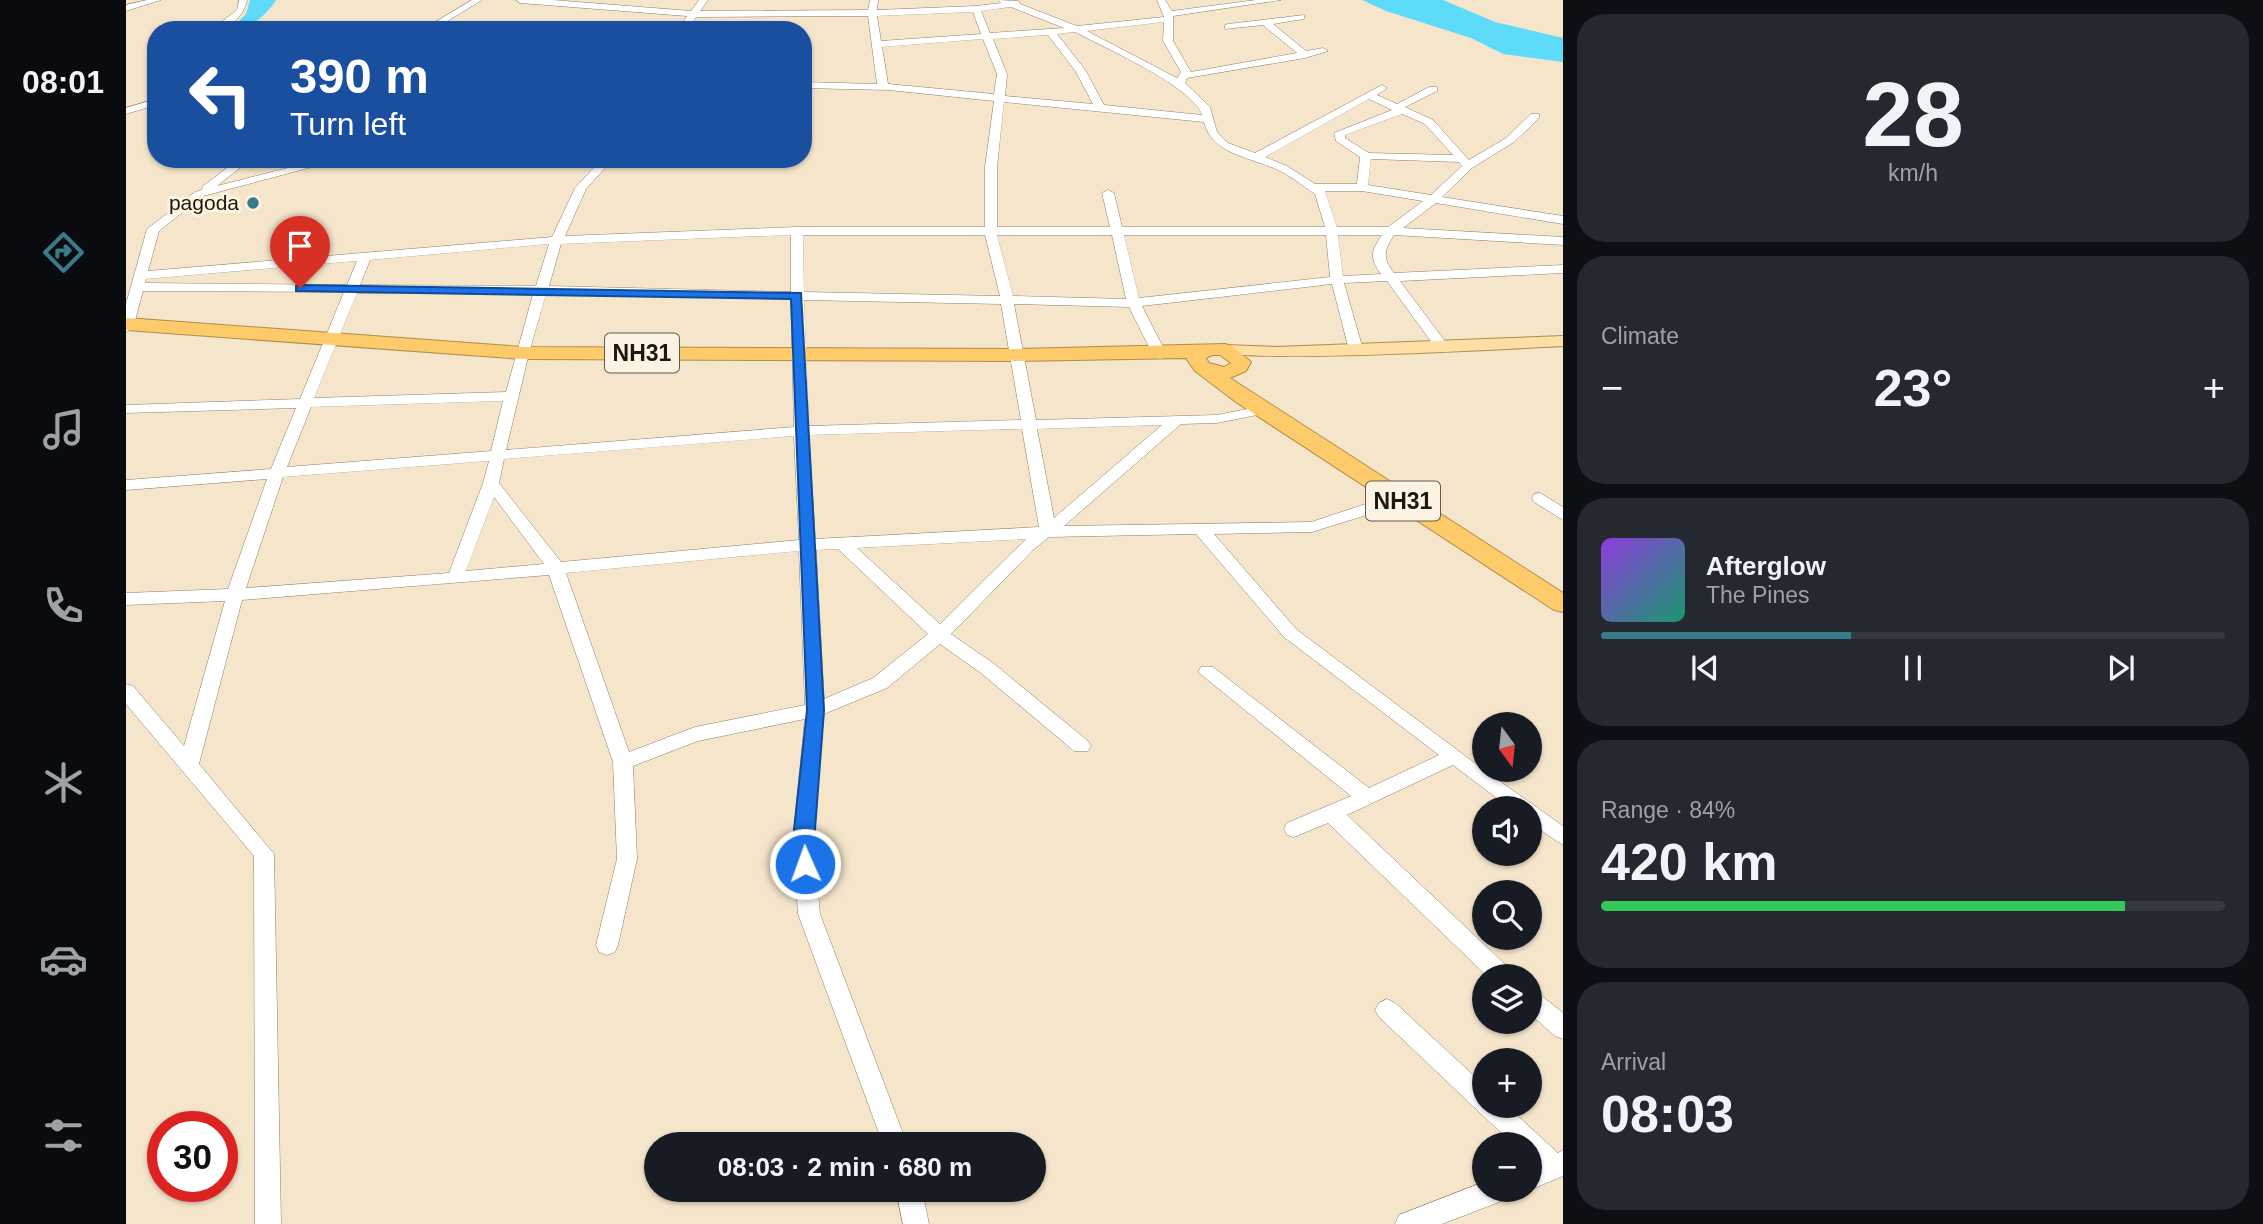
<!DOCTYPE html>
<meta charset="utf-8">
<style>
:root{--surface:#171b24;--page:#242831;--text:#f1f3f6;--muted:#9ea1a6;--line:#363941;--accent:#387b8b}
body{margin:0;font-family:Helvetica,sans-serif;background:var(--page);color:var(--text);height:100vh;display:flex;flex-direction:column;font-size:26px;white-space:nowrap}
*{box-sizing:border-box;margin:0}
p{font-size:23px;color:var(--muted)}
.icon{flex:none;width:38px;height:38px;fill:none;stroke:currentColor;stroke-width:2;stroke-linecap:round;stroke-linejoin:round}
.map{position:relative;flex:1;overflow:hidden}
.drawer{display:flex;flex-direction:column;gap:14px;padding:14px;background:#0d0f14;width:700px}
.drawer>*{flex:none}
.top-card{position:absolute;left:21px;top:21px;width:665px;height:147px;border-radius:28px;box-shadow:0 2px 5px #0004;background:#1a4fa0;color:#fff;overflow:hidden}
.needle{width:46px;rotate:165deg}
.tools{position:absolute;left:1346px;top:712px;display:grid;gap:14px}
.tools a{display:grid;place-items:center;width:70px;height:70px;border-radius:50%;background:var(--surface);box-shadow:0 2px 5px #0004;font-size:35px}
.speed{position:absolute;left:21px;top:1111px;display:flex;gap:14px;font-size:35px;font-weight:700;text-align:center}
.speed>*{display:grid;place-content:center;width:91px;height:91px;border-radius:50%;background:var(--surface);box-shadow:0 2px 5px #0004;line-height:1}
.speed .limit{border:10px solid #d22;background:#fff;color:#111}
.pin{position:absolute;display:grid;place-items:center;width:60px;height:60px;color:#fff;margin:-72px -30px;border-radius:50% 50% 50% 0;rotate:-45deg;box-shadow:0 0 7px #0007}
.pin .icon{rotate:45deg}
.me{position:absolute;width:77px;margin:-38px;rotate:358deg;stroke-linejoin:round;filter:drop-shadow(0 0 5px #0008)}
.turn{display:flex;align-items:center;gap:24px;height:147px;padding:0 28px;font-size:32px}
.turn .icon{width:91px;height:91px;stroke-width:2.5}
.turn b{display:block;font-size:49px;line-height:60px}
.big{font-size:52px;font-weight:700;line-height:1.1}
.drawer .tile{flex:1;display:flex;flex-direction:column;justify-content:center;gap:10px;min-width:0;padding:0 24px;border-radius:28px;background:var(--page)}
.drawer .dial{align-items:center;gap:0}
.dial b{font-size:91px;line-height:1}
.song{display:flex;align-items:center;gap:21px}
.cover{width:84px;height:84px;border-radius:10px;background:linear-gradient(135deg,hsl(270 70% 55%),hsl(160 70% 35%))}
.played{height:7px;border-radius:4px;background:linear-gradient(90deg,var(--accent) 40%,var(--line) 40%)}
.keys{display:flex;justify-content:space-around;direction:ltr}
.heat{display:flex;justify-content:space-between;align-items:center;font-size:38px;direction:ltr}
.charge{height:10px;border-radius:5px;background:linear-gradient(90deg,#34c759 84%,var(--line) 0)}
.trip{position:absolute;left:518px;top:1132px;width:402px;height:70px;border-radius:35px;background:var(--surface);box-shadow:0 2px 5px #0004;font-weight:700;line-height:70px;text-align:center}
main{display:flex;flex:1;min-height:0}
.dock{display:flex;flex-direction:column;width:126px;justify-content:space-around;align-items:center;background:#090b0e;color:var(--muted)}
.dock .icon{width:49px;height:49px}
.dock .active{color:var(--accent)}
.dock b{font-size:32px;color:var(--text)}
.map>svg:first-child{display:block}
</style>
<main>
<nav class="dock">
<b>08:01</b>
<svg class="icon active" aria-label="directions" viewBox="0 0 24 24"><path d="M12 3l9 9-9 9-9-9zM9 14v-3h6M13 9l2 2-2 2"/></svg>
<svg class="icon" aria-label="music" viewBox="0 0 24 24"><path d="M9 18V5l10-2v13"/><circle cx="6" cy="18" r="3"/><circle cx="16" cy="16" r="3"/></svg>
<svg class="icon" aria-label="phone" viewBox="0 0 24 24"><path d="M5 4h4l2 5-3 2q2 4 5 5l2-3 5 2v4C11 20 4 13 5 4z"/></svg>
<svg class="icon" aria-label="climate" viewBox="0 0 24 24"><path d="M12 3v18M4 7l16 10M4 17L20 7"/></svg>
<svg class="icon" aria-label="car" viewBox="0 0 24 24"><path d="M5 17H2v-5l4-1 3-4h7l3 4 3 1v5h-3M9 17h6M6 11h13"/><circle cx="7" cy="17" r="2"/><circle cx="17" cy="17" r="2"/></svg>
<svg class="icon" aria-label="filters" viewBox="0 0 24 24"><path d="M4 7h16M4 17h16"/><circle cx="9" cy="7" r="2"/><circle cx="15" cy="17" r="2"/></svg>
</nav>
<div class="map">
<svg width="1437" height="1224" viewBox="0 0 1437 1224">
<rect width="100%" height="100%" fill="#f5e5cb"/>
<g fill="#5edbf9">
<path d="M 124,0 L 150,0 C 140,16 123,30 104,30 L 120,14 Z"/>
<path d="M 1236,0 L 1317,0 L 1369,22 L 1437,38 L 1437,62 L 1377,54 L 1345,38 L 1260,11 Z"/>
</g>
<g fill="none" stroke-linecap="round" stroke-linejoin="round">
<g stroke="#8d7f67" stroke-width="1">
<g id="minor">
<path d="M 21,0 L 35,0 L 0,11 L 0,5 Z"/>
<path d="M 113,0 L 121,0 C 118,17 102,30 85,30 L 111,10 Z"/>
<path d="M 346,0 L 356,0 L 307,30 L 296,30 Z"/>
<path d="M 390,0 L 427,0 L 565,11 L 573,0 L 582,0 L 574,11 L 742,10 L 744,0 L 752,0 L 751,10 L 850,6 L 875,3 L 872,0 L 893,1 L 894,4 L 951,26 L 1038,17 L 1031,0 L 1039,0 L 1046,11 L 1130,0 L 1155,0 L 1047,16 L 1047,41 L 1065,72 L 1171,53 L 1137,25 L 1099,29 L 1099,25 L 1102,24 L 1178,15 L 1178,19 L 1147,24 L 1180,51 L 1197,48 L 1202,51 L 1179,58 L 1061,78 L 1059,83 L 1084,107 L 1091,132 L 1102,143 L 1129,153 L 1256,85 L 1261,88 L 1251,95 L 1271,104 L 1303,87 L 1311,87 L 1311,91 L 1279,107 L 1307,120 L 1343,160 L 1380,138 L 1405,114 L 1413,114 L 1413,118 L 1388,142 L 1346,168 L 1316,197 L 1437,216 L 1437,224 L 1310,203 L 1277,228 L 1437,237 L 1437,245 L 1268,235 C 1258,251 1256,257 1268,273 L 1437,265 L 1437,273 L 1274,281 L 1321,344 L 1319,347 L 1309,347 L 1261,281 L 1218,283 L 1236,346 L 1229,350 L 1222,346 L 1206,284 L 1016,306 L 1041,355 L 1034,359 L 1027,355 L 1003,307 L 888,304 L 910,420 L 1091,415 L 1136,406 L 1143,410 L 1141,413 L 1091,423 L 1055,424 L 938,526 L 1185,522 L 1267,495 L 1279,495 L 1281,499 L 1279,503 L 1186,532 L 1088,534 L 1170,629 L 1358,770 L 1437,826 L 1437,845 L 1404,823 L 1404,808 L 1384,808 L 1327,765 L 1221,815 L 1384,969 L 1387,976 L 1361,976 L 1202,823 L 1168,837 L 1161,835 L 1158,829 L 1161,823 L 1225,796 L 1072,672 L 1075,667 L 1087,667 L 1243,788 L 1313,755 L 1158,637 L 1070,534 L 923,537 L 907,550 L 825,634 L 867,663 L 962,741 L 965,746 L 962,751 L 948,751 L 855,673 L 814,644 L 761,688 L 698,714 L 687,839 L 694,914 L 781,1144 L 757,1144 L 672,914 L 667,839 L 679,719 L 572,741 L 507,766 L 511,859 L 492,945 L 489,952 L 481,955 L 473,952 L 470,945 L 491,859 L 487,762 L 423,575 L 116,600 L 73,764 L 148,854 L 155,1224 L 129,1224 L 128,856 L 0,704 L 0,684 L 7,686 L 58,746 L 99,601 L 0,605 L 0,593 L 102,589 L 141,479 L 0,490 L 0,480 L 145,469 L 170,408 L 0,413 L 0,405 L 174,399 L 218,292 L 17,291 L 7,328 L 0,332 L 0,304 L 21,229 L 69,192 L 76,190 L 77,186 L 113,159 L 125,159 L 91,186 L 197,159 L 216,159 L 77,196 L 33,231 L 22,271 L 426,237 L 449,188 L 476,159 L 487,159 L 460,189 L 439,236 L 671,227 L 859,227 L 859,167 L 868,101 L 763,90 L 677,88 L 677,82 L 751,84 L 742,16 L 570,17 L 561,30 L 552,30 L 561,16 L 394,3 ZM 885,7 L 938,28 L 864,33 L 855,11 ZM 847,12 L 855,34 L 755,41 L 751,16 ZM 1038,22 L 1037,41 L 1055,72 L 1051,78 L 961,31 ZM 949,32 C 977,47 1068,87 1076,115 L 978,105 L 960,71 L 931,34 ZM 922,35 L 950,72 L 967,104 L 879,96 L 881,74 L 867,39 ZM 857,39 L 871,74 L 868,94 L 762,84 L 756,47 ZM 1243,99 L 1266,110 L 1208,133 L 1210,141 L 1234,157 L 1231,184 L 1189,184 L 1161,166 L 1139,157 ZM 878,102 L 1078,122 C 1086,155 1125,157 1152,170 C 1165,176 1177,186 1189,194 L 1199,227 L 996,227 L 988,193 L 982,190 L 976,193 L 984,227 L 871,227 L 871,167 ZM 1276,114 L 1299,124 L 1327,155 L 1243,153 L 1219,138 L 1219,135 ZM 1245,159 L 1333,162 L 1336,166 L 1305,195 L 1242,185 ZM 1199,191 L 1236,191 L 1297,201 L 1262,227 L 1211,227 ZM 665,235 L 665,292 L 423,286 L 435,244 ZM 677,235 L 859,235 L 874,296 L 678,292 ZM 871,235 L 986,235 L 1000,299 L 887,296 ZM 998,235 L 1200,235 L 1204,277 L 1013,298 ZM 1212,235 L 1256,235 C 1245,251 1243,258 1255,274 L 1217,276 ZM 423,244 L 410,286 L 234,285 L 244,260 ZM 231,261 L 221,285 L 19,283 L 20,279 ZM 231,293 L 407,294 L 380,392 L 188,398 ZM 420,294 L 665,299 L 668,427 L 380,450 L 403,353 ZM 678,300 L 875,304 L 895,420 L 683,426 ZM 377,401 L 365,451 L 161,467 L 185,407 ZM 1036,425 L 928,518 L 911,429 ZM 896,429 L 913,527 L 689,539 L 683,435 ZM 668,436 L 673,540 L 435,562 L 373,483 L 378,459 ZM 363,461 L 357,483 L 323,573 L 120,588 L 157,477 ZM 368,497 L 418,564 L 340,571 ZM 900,539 L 814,624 L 731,548 ZM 712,549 L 802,634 L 747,678 L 698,699 L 690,550 ZM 673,551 L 679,705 L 569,727 L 503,752 L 440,573 Z"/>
<path d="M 30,99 L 30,105 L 0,114 L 0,108 Z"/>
<path d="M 1414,493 L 1437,507 L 1437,520 L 1408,502 L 1406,498 L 1408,494 Z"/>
<path d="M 1404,990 L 1412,993 L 1437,1013 L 1437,1039 L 1429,1036 L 1404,1014 Z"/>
<path d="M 1261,999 L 1269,1003 L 1358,1085 L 1358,1106 L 1381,1106 L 1432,1153 L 1437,1150 L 1437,1176 L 1404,1190 L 1404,1164 L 1406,1163 L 1404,1160 L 1404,1144 L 1387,1144 L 1253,1017 L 1249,1010 L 1253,1003 Z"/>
<path d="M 1358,1182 L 1358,1190 L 1385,1190 L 1381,1199 L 1316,1224 L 1269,1224 L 1273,1215 Z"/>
<path d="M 770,1190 L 796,1190 L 803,1224 L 777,1224 Z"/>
</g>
</g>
<g stroke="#af8c4b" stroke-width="2">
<path id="major" d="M 1437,336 L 1437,346 C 1395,348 1105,365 1091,350 L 1099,345 L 1150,347 Z"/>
</g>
<g stroke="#af8c4b" stroke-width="2">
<path id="highway" d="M 0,318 L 396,347 L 891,349 L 1099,344 L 1106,346 L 1125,362 L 1120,371 L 1104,378 L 1437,593 L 1437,612 L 1428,610 L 1110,402 L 1069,371 L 1060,358 L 891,361 L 396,359 L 0,330 ZM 1086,355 L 1094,355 L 1105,363 L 1098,367 L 1083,363 L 1080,358 Z"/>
</g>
<use href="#minor" fill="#fff" fill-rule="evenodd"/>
<use href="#major" fill="#fee0a6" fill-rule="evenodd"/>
<use href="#highway" fill="#fecb6b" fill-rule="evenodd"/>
</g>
<path fill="#1a73e8" stroke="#114b97" stroke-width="2" d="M 174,285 L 675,293 L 698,710 L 686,869 L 672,869 L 667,839 L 681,710 L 665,299 L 170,291 L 170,286 Z"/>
<circle fill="#387b8b" stroke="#fdf3e3" stroke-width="2.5" cx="127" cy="203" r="7"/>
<g text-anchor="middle" stroke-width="6" stroke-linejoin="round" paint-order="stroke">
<g font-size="21" fill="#1d180f" stroke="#fdf3e3" text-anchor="end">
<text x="113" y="210">pagoda</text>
</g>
<g fill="#fdf3e3" stroke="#605a4f" stroke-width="2">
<rect x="479" y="333.5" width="74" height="39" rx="5"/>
<rect x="1240" y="481.5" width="74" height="39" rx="5"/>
</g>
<g font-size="23" font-weight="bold" fill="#1d180f">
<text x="516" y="361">NH31</text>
<text x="1277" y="509">NH31</text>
</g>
</g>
</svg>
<div class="tools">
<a><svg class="needle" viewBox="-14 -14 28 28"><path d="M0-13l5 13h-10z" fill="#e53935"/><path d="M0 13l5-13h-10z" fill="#9ea1a6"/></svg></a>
<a><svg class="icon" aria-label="sound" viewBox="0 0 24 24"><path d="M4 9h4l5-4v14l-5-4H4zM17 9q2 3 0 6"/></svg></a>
<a><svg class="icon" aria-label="search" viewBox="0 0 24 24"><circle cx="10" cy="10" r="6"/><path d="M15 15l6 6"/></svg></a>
<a><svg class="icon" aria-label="layers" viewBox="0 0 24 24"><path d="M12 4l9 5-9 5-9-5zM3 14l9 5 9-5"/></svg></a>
<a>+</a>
<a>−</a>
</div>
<div class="speed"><div class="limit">30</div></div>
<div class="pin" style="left:174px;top:288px;background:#d93025"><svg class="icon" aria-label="arrive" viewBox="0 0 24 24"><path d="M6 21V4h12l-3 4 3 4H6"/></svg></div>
<svg class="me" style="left:679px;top:864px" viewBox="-20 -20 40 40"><circle r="17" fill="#1a73e8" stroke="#fff" stroke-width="3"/><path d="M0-11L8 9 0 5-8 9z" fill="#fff"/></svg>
<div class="trip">08:03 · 2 min · 680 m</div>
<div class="top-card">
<div class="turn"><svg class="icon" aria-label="left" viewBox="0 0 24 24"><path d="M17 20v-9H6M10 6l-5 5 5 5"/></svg><div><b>390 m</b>Turn left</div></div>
</div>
</div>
<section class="drawer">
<div class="tile dial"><b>28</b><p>km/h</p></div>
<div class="tile"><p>Climate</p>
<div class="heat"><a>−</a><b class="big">23°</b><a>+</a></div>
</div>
<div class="tile">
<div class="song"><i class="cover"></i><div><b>Afterglow</b><p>The Pines</p></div></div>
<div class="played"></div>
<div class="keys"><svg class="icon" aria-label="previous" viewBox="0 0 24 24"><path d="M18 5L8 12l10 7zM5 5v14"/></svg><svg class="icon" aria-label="pause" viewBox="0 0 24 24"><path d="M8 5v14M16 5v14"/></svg><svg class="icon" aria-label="next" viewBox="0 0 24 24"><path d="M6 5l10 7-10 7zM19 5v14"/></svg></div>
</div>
<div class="tile"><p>Range · 84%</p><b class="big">420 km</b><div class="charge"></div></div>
<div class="tile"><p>Arrival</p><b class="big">08:03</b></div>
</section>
</main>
